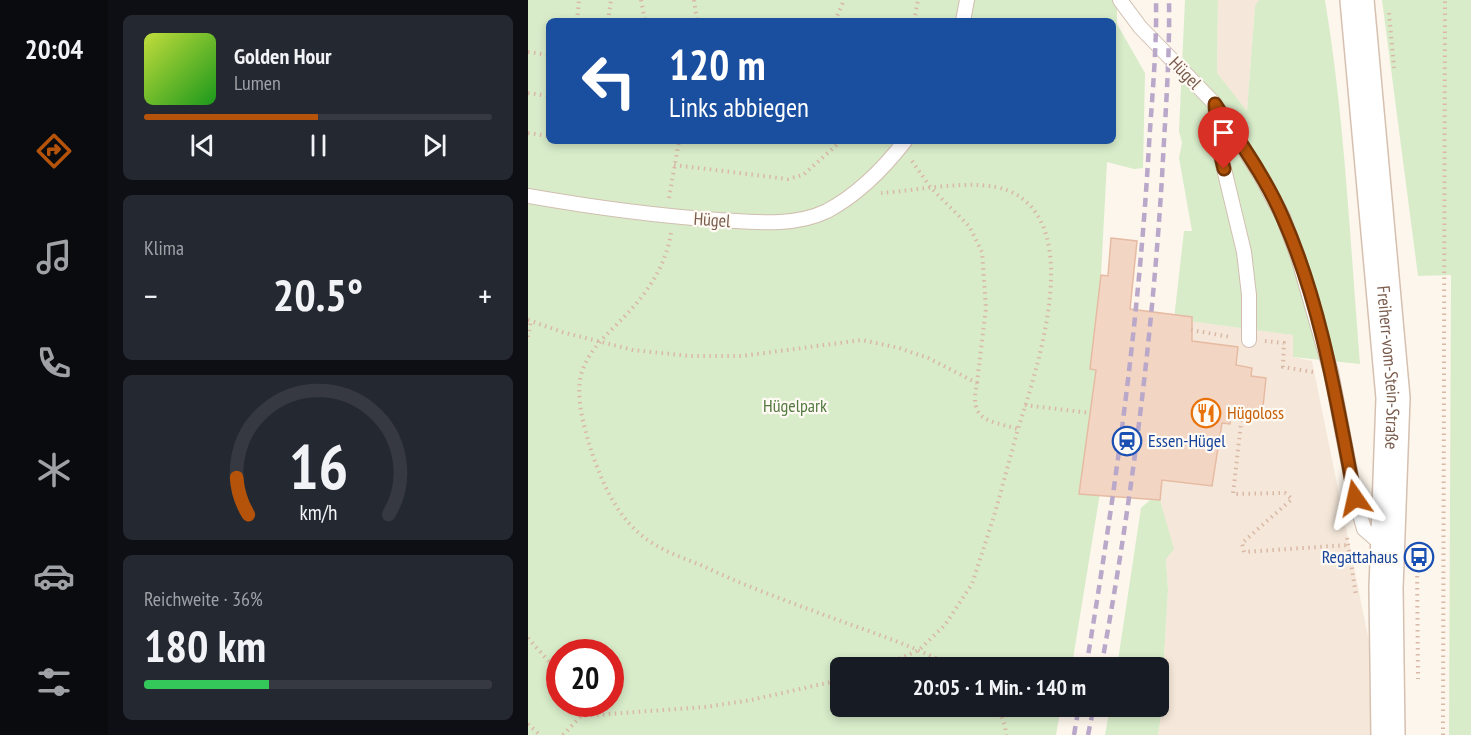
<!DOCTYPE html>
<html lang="de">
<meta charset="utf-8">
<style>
:root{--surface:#171b24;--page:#242831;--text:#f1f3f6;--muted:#9ea1a6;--line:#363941;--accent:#b45309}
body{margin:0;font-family:"PT Sans Narrow",sans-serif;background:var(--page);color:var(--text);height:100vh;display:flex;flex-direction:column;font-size:22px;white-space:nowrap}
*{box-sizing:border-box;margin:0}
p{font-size:20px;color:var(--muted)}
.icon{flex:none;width:33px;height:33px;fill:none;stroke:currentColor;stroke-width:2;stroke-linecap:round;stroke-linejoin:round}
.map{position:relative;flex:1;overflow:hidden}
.drawer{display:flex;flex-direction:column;gap:15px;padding:15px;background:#0d0f14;width:420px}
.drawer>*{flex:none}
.hud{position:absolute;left:18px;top:18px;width:570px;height:126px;border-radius:9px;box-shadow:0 3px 9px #0003;background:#1a4fa0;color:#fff;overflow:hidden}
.speed{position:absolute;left:18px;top:639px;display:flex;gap:12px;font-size:30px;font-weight:700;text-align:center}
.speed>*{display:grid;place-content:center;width:78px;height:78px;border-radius:50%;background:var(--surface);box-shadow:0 3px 9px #0003;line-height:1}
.speed .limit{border:9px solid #d22;background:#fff;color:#111}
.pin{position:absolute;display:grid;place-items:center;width:51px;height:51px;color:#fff;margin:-62px -26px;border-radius:50% 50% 50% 0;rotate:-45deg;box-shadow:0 0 6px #0007}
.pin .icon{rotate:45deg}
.me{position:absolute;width:66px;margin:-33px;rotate:349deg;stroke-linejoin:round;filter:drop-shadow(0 0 4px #0008)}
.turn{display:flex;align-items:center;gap:21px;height:126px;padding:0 24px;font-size:27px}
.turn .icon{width:78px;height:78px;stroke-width:2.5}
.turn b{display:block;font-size:42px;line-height:51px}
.big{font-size:45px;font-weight:800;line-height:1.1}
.drawer .tile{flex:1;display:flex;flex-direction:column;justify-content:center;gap:9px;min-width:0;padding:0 21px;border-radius:9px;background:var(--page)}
.drawer .dial{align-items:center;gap:0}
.dial svg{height:156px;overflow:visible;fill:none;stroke:var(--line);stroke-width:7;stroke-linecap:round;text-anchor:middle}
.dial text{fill:var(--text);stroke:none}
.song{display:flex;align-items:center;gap:18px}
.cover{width:72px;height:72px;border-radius:9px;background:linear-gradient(135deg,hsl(70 70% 55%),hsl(120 70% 35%))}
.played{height:6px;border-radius:3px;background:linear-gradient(90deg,var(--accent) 50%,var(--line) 50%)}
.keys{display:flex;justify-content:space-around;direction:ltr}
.heat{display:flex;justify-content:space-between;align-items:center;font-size:33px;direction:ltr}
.charge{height:9px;border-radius:4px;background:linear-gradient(90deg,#34c759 36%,var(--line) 0)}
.trip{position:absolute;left:302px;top:657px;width:339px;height:60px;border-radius:9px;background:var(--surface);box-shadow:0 3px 9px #0003;font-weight:800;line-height:60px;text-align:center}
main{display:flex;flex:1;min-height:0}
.tab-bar{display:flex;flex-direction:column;width:108px;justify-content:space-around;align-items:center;background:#090b0e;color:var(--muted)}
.tab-bar .icon{width:42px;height:42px}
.tab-bar .selected{color:var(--accent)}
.tab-bar b{font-size:27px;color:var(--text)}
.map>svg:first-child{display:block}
</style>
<main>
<nav class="tab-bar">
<b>20:04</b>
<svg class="icon selected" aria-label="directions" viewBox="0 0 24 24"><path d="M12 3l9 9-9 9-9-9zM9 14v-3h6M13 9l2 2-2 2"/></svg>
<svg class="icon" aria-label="music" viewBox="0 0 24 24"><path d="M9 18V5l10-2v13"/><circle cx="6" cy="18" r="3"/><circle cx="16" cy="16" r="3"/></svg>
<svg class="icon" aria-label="phone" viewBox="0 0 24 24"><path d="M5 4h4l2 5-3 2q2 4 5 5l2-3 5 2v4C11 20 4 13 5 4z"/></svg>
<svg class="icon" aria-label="climate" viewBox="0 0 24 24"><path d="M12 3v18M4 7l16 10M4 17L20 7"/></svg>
<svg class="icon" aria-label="car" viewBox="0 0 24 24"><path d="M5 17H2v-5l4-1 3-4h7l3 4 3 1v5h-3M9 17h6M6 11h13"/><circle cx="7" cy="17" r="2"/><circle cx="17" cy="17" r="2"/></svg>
<svg class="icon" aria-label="filters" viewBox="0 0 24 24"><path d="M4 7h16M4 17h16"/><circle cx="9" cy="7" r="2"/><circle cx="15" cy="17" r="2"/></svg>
</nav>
<section class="drawer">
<div class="tile">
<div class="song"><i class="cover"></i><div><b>Golden Hour</b><p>Lumen</p></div></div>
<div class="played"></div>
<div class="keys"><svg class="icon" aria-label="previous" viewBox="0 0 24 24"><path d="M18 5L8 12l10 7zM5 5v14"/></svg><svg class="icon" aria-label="pause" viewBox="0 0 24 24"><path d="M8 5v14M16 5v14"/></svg><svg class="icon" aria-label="next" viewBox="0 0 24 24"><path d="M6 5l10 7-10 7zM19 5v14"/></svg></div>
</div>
<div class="tile"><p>Klima</p>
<div class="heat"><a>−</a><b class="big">20.5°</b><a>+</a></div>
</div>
<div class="tile dial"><svg viewBox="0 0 100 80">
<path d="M14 69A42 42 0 1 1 86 69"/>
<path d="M14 69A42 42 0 0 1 8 50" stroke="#b45309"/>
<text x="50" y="56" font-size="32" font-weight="700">16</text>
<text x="50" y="72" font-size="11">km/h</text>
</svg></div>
<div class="tile"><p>Reichweite · 36%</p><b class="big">180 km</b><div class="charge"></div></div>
</section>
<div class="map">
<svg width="943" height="735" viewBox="0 0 943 735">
<rect width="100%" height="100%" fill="#fdf6ec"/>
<g fill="#f5e8da">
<path d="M 690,0 L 731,0 L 727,6 L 719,112 L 689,73 Z"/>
<path d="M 639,318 L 766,335 L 765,357 L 784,361 L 844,656 L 848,735 L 630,735 L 632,723 L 640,590 L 638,559 L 632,500 L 606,499 Z"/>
</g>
<g fill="#d8ecc9" fill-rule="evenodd">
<path d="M 0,0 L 589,0 L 589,24 L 617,73 L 615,168 L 606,169 L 579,162 L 573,275 L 563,368 L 568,370 L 552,490 L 572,493 L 544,665 L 541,668 L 312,668 L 312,706 L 533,707 L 528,735 L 0,735 ZM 21,21 L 585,21 L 585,141 L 21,141 ZM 32,652 L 82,652 L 82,704 L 32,704 Z"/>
<path d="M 657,0 L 690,0 L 689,73 L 719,111 L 727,6 L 731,0 L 797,0 C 817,120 822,243 832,364 L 765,357 L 765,335 L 646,319 L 656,231 L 664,231 L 651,158 L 654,143 L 651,131 Z"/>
<path d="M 854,0 L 943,0 L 943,735 L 921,735 L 923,275 L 890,276 Z"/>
<path d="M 622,500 L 632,500 L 646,549 L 638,559 L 640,590 L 632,723 L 630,735 L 577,735 L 582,707 L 630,706 L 630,668 L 589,667 L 613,508 Z"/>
</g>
<path fill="#f3d5c3" stroke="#e6bba3" stroke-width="1.5" d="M 583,238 L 609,241 L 602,309 L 664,317 L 664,341 L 710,347 L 708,365 L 724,368 L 723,376 L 738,378 L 734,416 L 703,413 L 702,424 L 694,423 L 684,486 L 634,480 L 632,500 L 551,494 L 568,370 L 562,369 L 573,275 L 580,276 Z"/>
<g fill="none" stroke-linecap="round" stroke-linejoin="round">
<g stroke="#d1beb0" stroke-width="16">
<g id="service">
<path d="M 592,0 L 612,27 L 687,104 L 733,176 L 755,217 L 770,257 L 803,372 L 827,497 L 836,529 L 858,548"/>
<path d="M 435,21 L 439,0"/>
<path d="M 687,106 L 691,148 L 716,252 L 721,295 L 721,340"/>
<path d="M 0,196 C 63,207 126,216 191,220 C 226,222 266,227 299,211 C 329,195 356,168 377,141"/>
</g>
</g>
<g stroke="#d6c0b0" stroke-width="36">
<g id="secondary">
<path id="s1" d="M 829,0 L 865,398 L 858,588 L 860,735"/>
</g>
</g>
<g stroke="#d9b8a5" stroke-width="4" stroke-dasharray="1.5 4.5" stroke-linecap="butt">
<path d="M 113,0 L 117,21"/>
<path d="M 166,0 L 169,21"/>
<path d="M 861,13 L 866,68"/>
<path d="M 49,21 L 51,0"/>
<path d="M 80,21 L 83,0"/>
<path d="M 307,21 L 316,0"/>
<path d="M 386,21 L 390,0"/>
<path d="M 0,52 L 21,55"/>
<path d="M 0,93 L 21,96"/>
<path d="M 0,133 L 21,136"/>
<path d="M 384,161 L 403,188 L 441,226 L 454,252 L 458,308 L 449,382"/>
<path d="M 146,165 L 260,179 L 275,175 L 313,141"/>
<path d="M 353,193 C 389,191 448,177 481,191 C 559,224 508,371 490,429"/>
<path d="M 141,198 L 151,141"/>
<path d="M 143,233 C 138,265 120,292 98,315 C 80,334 56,353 52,380 C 49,403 56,426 62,447 C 72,477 86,512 111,533 C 128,549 153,557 175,566 C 221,588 270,605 318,623 C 355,636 392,649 427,668"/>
<path d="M 0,320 L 34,332 L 105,350 L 162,356 L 214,356 L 334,340 L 371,348 L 400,358 L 449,383 C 441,421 459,420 490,429 L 467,513 L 444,584 L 417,625 L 391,650 L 350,668"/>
<path d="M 663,330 L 703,337"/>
<path d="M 0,337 L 3,320"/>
<path d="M 737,341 L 756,343 L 755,367 L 785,372"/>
<path d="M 497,405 L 562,413"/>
<path d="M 714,414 L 705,494 L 757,493 L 764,499 L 714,543 L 716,552 L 820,545"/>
<path d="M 819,538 L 828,595"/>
<path d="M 889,564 L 890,679"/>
<path d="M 0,638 L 32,674"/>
<path d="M 51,704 L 53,716"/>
<path d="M 469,706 L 477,726 L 478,735"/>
<path d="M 0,724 L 12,735"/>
<path d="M 35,735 L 53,716 L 177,707 L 223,700 L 312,680"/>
<path d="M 915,735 L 917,0"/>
</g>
<use href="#service" stroke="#fff" stroke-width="14"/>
<use href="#secondary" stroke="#fff" stroke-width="33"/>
<g stroke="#b9a8c9" stroke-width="4.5" stroke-dasharray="9 6" stroke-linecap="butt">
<path d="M 558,668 C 587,494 611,321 621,145 C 624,97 629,48 628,0"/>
<path d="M 573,668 C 603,506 624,341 634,177 C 637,118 642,59 641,0"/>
<path d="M 546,735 L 551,706"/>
<path d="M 560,735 L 566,706"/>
</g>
</g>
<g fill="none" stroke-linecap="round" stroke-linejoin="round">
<g stroke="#753606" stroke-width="15">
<path id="route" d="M 696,169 L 691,148 L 687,104 C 711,141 738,178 755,218 C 794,306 809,404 827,498"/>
</g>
<use href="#route" stroke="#b45309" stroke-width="10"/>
</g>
<defs>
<g id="restaurant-ring" transform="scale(1.5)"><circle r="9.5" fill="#fffaf3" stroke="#e8710a" stroke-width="1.5"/><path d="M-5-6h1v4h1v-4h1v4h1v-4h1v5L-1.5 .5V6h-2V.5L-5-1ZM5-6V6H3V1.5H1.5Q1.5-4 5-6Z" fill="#e8710a"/></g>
<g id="station-ring" transform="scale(1.5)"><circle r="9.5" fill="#fffaf3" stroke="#1a4fb4" stroke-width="1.5"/><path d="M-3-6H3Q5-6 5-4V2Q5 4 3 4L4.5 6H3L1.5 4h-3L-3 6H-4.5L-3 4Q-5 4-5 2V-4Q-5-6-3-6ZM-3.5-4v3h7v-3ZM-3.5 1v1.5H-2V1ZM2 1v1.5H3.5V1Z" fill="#1a4fb4"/></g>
<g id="bus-ring" transform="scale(1.5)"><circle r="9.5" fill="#fffaf3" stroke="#1a4fb4" stroke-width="1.5"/><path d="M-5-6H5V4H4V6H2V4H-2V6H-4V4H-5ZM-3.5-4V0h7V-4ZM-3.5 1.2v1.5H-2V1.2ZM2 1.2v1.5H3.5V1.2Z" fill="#1a4fb4"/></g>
</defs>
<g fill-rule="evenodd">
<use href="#restaurant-ring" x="678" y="413"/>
<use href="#station-ring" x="599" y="441"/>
<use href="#bus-ring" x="891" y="557"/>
</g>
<g text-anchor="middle" stroke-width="4.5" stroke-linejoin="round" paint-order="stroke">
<g font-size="18" fill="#7a5c4d" stroke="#fffaf3">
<text transform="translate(657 73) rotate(46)" y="6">Hügel</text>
<text transform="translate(184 220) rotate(4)" y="6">Hügel</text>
<text dy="6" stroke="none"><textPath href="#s1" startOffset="369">Freiherr-vom-Stein-Straße</textPath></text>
</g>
<g font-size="18" fill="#537a41" stroke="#fffaf3">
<text x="267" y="412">Hügelpark</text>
</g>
<g font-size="18" fill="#c56008" stroke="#fffaf3" text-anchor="start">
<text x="699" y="419">Hügoloss</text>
</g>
<g font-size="18" fill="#164399" stroke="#fffaf3" text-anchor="start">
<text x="620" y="447">Essen-Hügel</text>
<text x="870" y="563" text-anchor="end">Regattahaus</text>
</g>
</g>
</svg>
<div class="speed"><div class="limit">20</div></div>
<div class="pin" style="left:696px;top:169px;background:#d93025"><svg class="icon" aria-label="arrive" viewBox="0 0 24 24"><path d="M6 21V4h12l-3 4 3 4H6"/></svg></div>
<svg class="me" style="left:827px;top:498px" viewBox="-20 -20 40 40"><path d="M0-17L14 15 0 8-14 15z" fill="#b45309" stroke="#fff" stroke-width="4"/></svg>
<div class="trip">20:05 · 1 Min. · 140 m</div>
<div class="hud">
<div class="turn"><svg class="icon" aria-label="left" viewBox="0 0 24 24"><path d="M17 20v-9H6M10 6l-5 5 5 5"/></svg><div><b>120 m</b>Links abbiegen</div></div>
</div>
</div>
</main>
